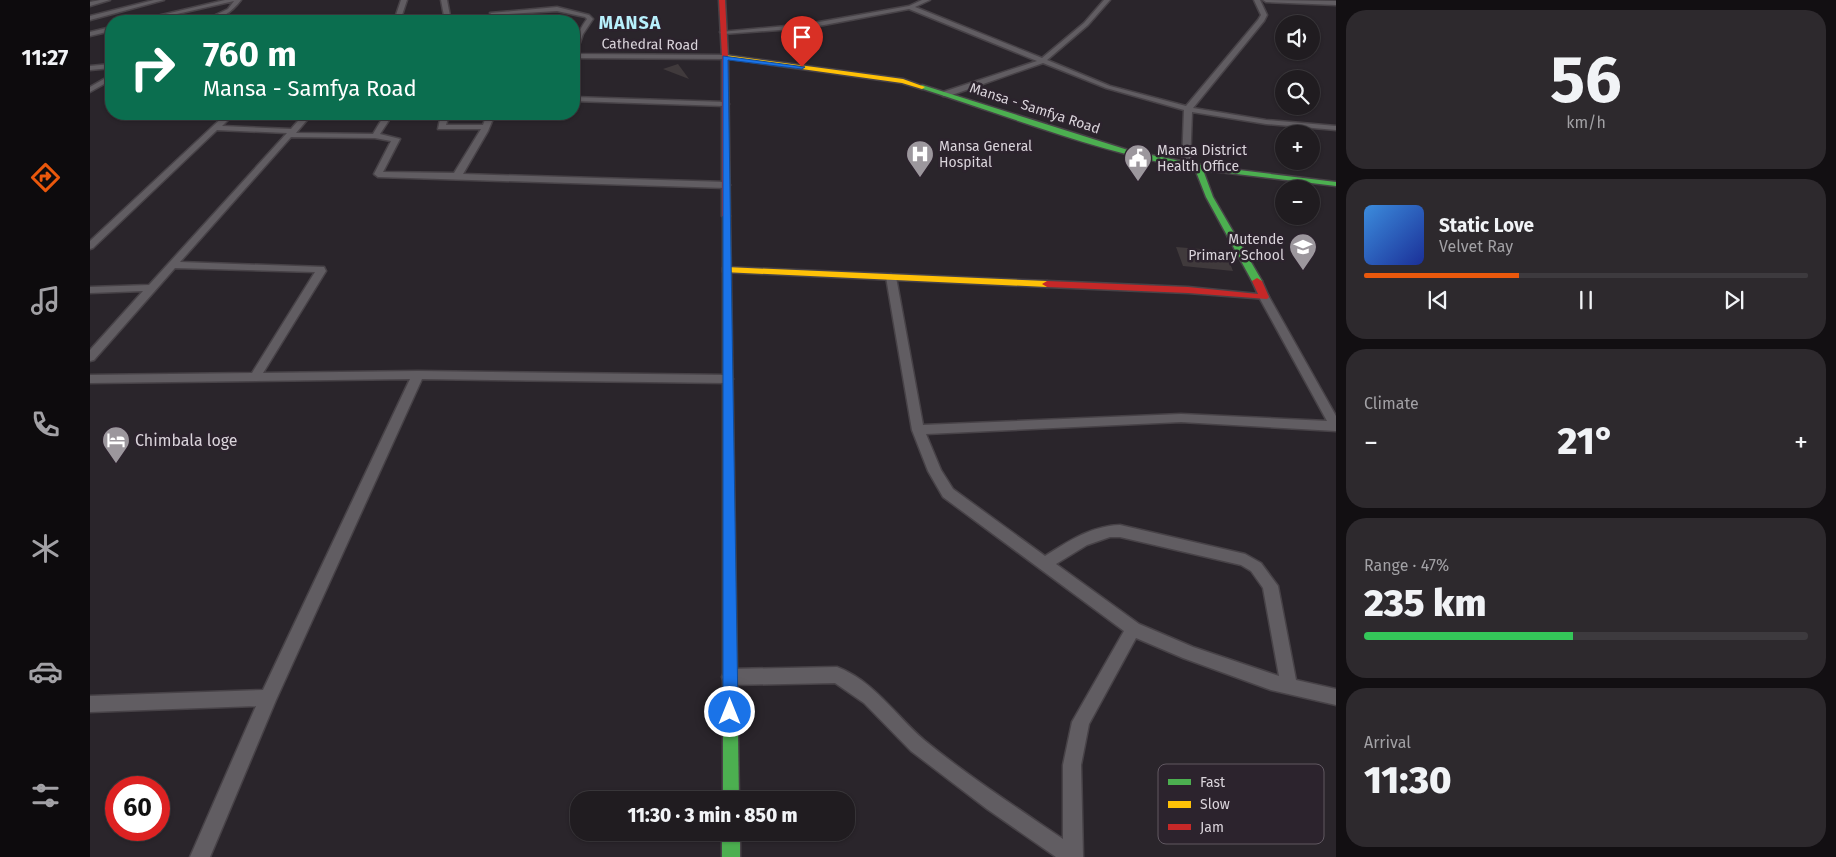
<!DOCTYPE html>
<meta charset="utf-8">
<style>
:root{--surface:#201c20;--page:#2d292d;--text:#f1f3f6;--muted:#a2a1a5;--line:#3d3a3e;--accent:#ea580c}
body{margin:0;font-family:"Fira Sans",sans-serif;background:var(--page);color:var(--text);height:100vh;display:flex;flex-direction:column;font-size:19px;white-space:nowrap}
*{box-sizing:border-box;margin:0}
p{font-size:16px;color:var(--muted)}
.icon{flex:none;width:28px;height:28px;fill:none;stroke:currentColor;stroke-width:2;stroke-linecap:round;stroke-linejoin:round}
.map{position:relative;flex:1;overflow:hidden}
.sheet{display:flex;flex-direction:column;gap:10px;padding:10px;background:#120f12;width:500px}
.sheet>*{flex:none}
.top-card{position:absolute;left:15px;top:15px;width:475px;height:105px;border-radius:20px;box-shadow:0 1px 4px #0004,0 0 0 1px var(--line);background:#0b6e4f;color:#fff;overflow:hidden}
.buttons{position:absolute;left:1185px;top:15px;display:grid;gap:10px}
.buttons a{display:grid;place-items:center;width:45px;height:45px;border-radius:50%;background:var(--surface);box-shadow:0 1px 4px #0004,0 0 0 1px var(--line);font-size:25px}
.speed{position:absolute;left:15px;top:776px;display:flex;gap:10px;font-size:25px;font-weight:700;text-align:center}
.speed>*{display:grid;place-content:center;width:65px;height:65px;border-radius:50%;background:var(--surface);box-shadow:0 1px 4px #0004,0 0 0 1px var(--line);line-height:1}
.speed .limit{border:8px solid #d22;background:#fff;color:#111}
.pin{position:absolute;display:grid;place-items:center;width:42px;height:42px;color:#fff;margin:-51px -21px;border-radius:50% 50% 50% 0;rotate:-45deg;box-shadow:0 0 5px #0007}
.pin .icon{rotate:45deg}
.me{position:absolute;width:55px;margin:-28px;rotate:0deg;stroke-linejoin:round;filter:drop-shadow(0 0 4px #0008)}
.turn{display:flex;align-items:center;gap:18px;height:105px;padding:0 15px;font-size:22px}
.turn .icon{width:65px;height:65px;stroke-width:2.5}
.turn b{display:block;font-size:35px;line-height:42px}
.big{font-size:38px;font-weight:800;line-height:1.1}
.sheet .widget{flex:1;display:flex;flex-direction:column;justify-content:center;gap:8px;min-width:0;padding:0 18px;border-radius:20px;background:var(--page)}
.sheet .dial{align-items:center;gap:0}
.dial b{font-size:65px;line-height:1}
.song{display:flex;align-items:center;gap:15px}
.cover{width:60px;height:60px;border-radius:8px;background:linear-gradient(135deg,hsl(210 70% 55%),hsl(230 70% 35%))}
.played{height:5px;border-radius:2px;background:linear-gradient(90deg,var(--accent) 35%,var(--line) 35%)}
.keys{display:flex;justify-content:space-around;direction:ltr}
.heat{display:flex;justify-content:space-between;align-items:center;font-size:28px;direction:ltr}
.charge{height:8px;border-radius:4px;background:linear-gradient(90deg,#34c759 47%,var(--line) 0)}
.trip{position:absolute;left:480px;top:791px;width:285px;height:50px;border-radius:20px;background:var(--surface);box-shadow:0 1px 4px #0004,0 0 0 1px var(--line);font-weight:800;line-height:50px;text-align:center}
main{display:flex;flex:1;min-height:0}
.dock{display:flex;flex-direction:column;width:90px;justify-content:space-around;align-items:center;background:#0d0b0d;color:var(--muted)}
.dock .icon{width:35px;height:35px}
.dock .selected{color:var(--accent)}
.dock b{font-size:22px;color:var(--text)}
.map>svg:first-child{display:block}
</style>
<main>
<nav class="dock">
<b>11:27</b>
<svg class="icon selected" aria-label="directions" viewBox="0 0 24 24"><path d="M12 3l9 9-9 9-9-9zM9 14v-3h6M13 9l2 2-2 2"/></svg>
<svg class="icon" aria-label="music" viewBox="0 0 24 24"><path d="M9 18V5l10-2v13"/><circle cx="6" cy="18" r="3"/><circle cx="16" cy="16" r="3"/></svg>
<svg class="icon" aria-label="phone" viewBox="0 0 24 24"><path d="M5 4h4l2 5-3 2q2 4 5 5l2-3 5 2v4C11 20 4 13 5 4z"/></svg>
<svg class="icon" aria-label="climate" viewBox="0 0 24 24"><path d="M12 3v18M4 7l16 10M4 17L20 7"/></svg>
<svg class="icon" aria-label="car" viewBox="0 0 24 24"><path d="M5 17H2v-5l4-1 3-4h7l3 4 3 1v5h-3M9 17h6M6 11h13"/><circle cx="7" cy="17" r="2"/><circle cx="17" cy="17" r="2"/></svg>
<svg class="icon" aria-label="filters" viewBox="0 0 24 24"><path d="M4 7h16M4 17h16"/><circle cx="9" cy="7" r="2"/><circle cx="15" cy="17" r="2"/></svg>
</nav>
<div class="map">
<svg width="1246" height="857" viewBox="0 0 1246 857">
<rect width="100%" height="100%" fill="#2a252b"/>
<g fill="#403a3c">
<path d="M 588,64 L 599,79 L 573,69 Z"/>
<path d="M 1086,247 L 1135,251 L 1143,271 L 1093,266 Z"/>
</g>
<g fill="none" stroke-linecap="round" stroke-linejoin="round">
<g stroke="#474247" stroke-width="3">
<g id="street">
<path d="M 10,0 L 20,0 L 0,6 L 0,2 Z"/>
<path d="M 64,0 L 74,0 L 0,20 L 0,16 Z"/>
<path d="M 135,0 L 151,0 C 142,12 128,22 113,21 L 138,9 L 144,1 L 56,21 L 46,21 Z"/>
<path d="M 311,0 L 317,0 L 310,21 L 304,21 Z"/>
<path d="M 351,0 L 357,0 L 361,21 L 355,21 Z"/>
<path d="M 832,0 L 840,0 L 825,7 L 952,58 L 994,23 L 1014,0 L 1020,0 L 998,25 L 957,60 L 1020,86 L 1096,106 L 1168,20 L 1171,15 L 1164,0 L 1170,0 L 1177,15 L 1174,21 L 1103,108 L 1176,120 L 1246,126 L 1246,130 L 1176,124 L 1102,112 L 1100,165 L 1096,167 L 1092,165 L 1094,110 L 1016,88 L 953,63 L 859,96 L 853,96 L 853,92 L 947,61 L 819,9 L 718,28 L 633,34 L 630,32 L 718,24 L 819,6 Z"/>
<path d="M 1173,0 L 1246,1 L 1246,5 L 1176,2 Z"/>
<path d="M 467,7 L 499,15 L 503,19 L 493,34 L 486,54 L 635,55 L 638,57 L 635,59 L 484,58 C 483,42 488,32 497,19 L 495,17 L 467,11 L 403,15 L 400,13 Z"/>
<path d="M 21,27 L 21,31 L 0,36 L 0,32 Z"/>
<path d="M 21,64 L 21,68 L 0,70 L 0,66 Z"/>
<path d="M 21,75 L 21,80 L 0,92 L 0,87 Z"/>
<path d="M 484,97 L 635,102 L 639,104 L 635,106 L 484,101 Z"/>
<path d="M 136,114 L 144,114 L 132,126 L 201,129 L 214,114 L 222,114 L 206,133 L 283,134 L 295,114 L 303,114 L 290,134 L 310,139 L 293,172 L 364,173 L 391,129 L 348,129 L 351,114 L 359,114 L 356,125 L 393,125 L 397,114 L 405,114 L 398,131 L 373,174 L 636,182 L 640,185 L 636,188 L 288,177 L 284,174 L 301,141 L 285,138 L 201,137 L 90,262 L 234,267 L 236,271 L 173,373 L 328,371 L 637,375 L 643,379 L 637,383 L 332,379 L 186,700 L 120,857 L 100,857 L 166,706 L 0,712 L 0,696 L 173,690 L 320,379 L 0,383 L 0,375 L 162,373 L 225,272 L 85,268 L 4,360 L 0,361 L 0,350 L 53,291 L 0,293 L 0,287 L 59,285 L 197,133 L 127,130 L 3,248 L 0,249 L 0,241 Z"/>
<path d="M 801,274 L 806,277 L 833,425 L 1091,414 L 1237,421 L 1169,297 L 1170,295 L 1178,295 L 1246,416 L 1246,431 L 1091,422 L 836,434 L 851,470 L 863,489 L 955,556 C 979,541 1001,526 1030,525 L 1155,554 L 1171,563 L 1188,586 L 1206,680 L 1246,689 L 1246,705 L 1181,690 L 1093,658 L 1046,638 L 999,724 L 991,765 L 993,857 L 966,857 L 897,809 L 821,751 L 774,703 L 745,683 L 640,685 L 634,682 L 632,677 L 634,672 L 640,669 L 747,667 C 784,681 805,715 834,740 C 878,776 926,807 973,839 L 973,765 L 982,722 L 1034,631 L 853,497 L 838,471 L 822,430 L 796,277 ZM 1020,537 L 1030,537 L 1151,565 L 1161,571 L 1173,588 L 1189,676 L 1103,647 L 1049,624 L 966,564 L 997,545 Z"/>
</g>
</g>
<g stroke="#474247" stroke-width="3">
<g id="fast">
<path d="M 832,85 L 1041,151 L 1116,166 L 1246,182 L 1246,186 L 1113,170 L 1123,197 L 1172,281 L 1167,284 L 1162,281 L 1116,197 L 1105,169 C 1010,153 921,117 830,88 L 830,86 Z"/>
<path d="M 633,214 L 640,216 L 649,800 L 633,800 Z"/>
<rect x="632" y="832" width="18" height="25"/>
</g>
</g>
<g stroke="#474247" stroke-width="3">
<g id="slow">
<path d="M 635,55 L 813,79 L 835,87 L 832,89 L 812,83 L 633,58 L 633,56 Z"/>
<path d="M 636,267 L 957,281 L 962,284 L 957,287 L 633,272 L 633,268 Z"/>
</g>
</g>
<g stroke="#474247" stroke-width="3">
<g id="jam">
<path d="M 629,0 L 635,0 L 638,57 L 640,216 L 636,218 L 632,216 L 632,57 Z"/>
<path d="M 1167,278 L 1172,281 L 1179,297 L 1177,299 L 1098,293 L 957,287 L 952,284 L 957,281 L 1098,287 L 1168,294 L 1162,281 Z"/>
</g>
</g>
<use href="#street" fill="#615d62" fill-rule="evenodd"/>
<use href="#fast" fill="#4caf50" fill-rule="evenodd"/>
<use href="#slow" fill="#ffc107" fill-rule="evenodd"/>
<use href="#jam" fill="#c62828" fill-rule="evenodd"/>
</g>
<path fill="#1a73e8" stroke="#114b97" d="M 633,56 L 715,67 L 712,69 L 638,60 L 648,712 L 646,717 L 640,719 L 635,717 L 633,712 Z"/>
<defs>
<g id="hospital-pin" transform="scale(1.4375)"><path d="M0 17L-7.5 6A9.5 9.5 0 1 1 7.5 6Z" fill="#9c979d" stroke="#2c232d"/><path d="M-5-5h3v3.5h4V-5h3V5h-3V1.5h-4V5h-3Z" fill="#fff"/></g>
<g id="civic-pin" transform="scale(1.4375)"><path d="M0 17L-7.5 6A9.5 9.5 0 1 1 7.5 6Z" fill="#9c979d" stroke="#2c232d"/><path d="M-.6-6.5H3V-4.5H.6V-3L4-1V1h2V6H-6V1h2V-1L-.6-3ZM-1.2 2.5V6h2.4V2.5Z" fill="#fff"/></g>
<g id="school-pin" transform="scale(1.4375)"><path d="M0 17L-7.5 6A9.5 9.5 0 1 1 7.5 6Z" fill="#9c979d" stroke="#2c232d"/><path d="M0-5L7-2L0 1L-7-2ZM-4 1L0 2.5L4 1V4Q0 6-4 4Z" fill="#fff"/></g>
<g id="hotel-pin" transform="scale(1.4375)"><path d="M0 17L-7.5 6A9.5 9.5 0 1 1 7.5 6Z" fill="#9c979d" stroke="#2c232d"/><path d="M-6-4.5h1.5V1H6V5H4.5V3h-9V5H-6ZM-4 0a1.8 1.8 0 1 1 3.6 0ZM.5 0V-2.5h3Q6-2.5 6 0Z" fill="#fff"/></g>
</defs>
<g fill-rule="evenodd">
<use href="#hospital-pin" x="830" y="154"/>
<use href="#civic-pin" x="1048" y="158"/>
<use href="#school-pin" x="1213" y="247"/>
<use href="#hotel-pin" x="26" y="440"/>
</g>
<g text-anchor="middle" stroke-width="5" stroke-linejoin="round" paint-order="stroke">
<g font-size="14" fill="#dad4db" stroke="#2c232d">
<text transform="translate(560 44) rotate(1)" y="5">Cathedral Road</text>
<text transform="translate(945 108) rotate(18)" y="5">Mansa - Samfya Road</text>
</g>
<g font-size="14" fill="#dad4db" stroke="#2c232d" text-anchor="start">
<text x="849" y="151">Mansa General<tspan x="849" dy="16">Hospital</tspan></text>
<text x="1067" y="155">Mansa District<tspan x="1067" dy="16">Health Office</tspan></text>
<text x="1194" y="244" text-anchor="end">Mutende<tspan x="1194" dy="16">Primary School</tspan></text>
</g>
<g font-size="16" fill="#dad4db" stroke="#2c232d" text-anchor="start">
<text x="45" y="446">Chimbala loge</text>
</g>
<g font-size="18" font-weight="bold" letter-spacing="1" fill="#b7f0fc" stroke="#2c232d">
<text x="540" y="29">MANSA</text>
</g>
</g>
<rect x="1068" y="764" width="166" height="80" rx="8" fill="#2c232d" stroke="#605861" stroke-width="1"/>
<rect x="1078" y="779" width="23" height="6" fill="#4caf50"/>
<rect x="1078" y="801" width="23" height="7" fill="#ffc107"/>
<rect x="1078" y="824" width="23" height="6" fill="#c62828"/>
<g font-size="14" fill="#dad4db">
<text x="1110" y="787">Fast</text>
<text x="1110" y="809">Slow</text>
<text x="1110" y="832">Jam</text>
</g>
</svg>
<div class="buttons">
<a><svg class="icon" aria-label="sound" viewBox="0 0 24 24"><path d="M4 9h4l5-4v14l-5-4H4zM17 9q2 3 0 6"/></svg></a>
<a><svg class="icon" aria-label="search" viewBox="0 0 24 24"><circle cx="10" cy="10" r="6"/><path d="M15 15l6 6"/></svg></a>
<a>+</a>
<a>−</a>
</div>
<div class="speed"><div class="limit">60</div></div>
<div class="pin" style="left:712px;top:67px;background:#d93025"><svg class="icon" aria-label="arrive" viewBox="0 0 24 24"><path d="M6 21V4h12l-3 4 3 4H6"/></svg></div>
<svg class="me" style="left:640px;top:712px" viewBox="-20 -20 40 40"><circle r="17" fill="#1a73e8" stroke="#fff" stroke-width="3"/><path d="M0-11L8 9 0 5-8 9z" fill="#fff"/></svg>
<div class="trip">11:30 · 3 min · 850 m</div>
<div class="top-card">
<div class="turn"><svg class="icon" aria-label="right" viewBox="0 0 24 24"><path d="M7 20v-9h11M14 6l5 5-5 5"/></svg><div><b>760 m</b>Mansa - Samfya Road</div></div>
</div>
</div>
<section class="sheet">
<div class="widget dial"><b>56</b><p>km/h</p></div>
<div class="widget">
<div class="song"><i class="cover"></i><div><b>Static Love</b><p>Velvet Ray</p></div></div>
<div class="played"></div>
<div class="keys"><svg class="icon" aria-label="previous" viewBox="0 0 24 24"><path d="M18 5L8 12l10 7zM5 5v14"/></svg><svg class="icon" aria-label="pause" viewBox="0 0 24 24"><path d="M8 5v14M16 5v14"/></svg><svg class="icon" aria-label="next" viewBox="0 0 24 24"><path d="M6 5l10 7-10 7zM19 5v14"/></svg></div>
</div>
<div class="widget"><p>Climate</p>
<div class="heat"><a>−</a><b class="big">21°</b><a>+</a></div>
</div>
<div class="widget"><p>Range · 47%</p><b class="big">235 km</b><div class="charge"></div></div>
<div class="widget"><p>Arrival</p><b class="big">11:30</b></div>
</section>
</main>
